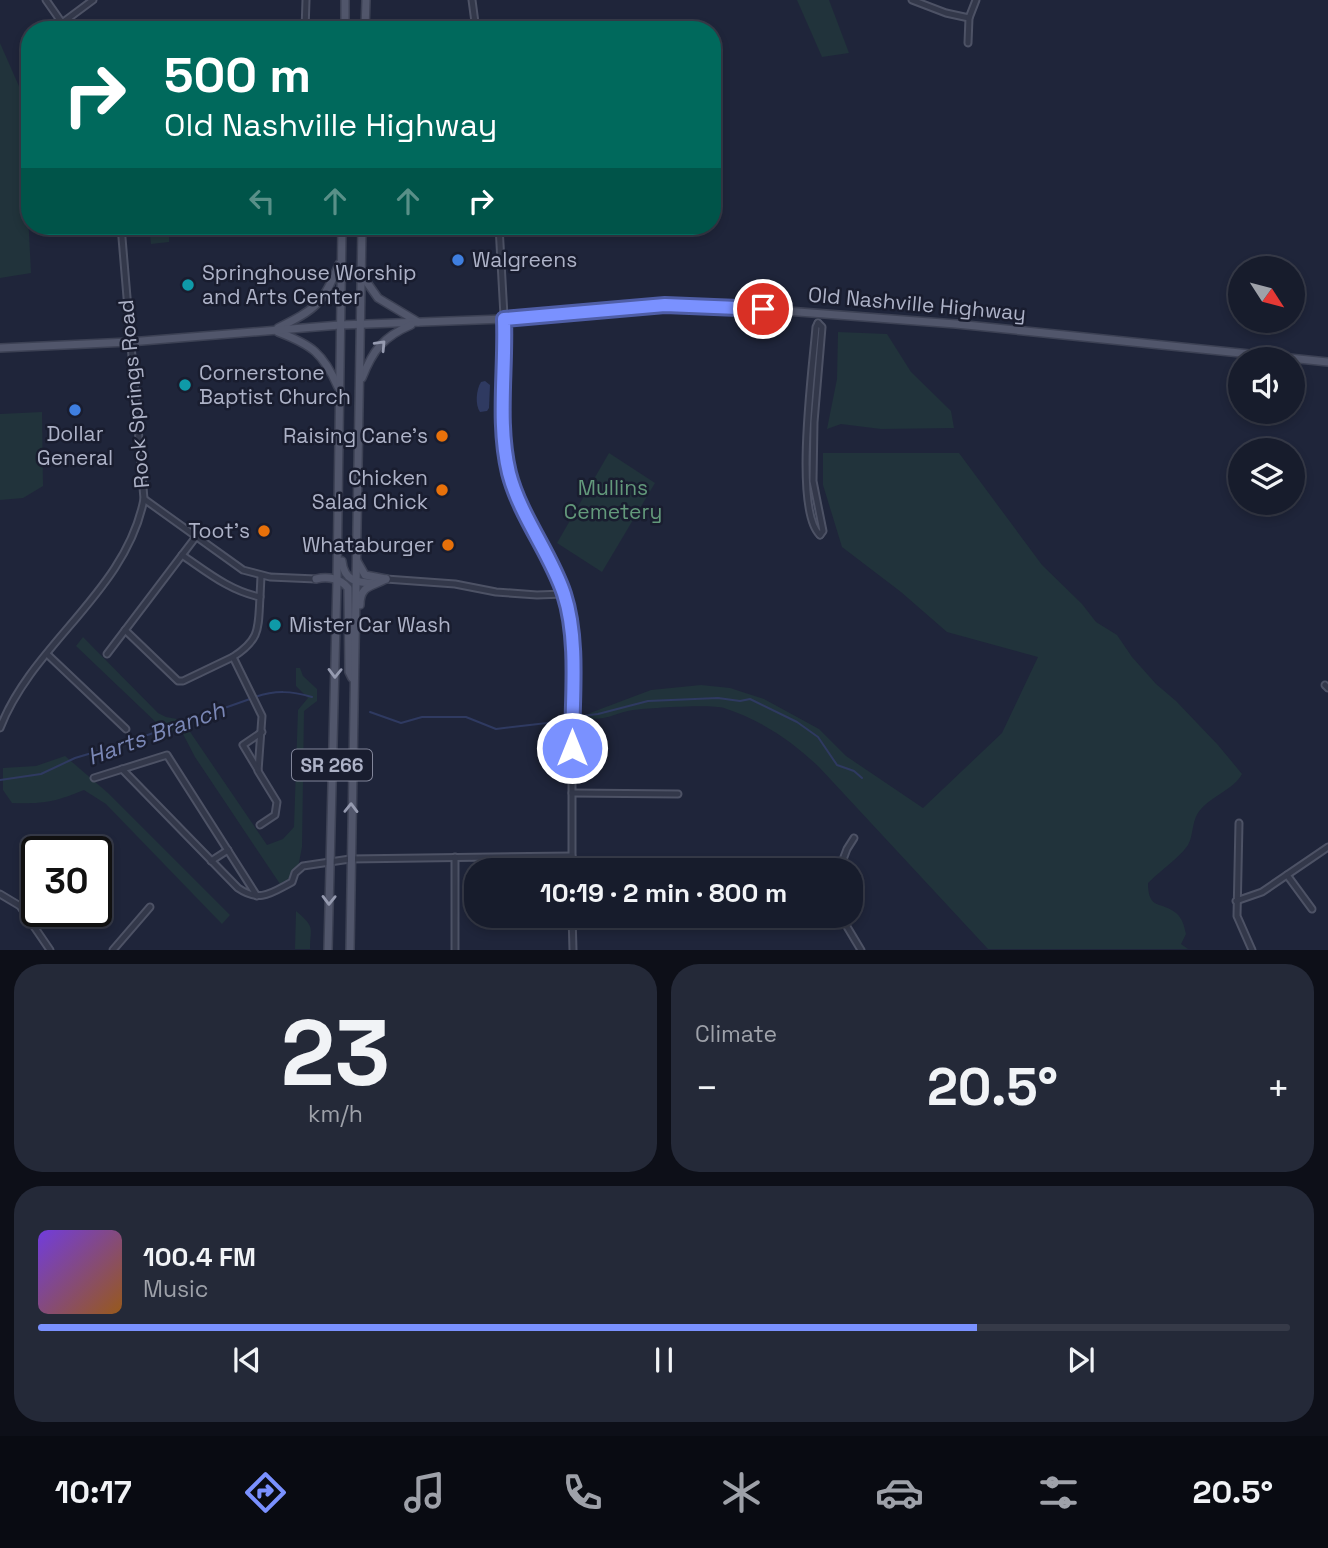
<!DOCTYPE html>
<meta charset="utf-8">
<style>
:root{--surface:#171c2c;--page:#242938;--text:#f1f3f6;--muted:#9ea1a9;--line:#363a48;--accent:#7a91ff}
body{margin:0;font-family:"Space Grotesk",sans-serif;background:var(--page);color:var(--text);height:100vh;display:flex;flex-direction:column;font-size:26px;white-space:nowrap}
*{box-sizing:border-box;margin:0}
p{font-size:23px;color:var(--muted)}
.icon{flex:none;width:38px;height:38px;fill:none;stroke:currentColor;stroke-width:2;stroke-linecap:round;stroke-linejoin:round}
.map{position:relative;height:950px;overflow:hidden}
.details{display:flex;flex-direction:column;gap:14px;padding:14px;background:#0d0f18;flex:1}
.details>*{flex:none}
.top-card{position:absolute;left:21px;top:21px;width:700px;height:214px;border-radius:28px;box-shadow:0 4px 10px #0003,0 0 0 2px var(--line);background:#00695c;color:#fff;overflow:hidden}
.needle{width:46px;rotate:126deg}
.controls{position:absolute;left:1228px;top:256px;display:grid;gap:14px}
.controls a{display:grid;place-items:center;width:77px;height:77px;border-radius:50%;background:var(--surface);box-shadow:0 4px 10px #0003,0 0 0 2px var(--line);font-size:35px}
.speed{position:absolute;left:21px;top:836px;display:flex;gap:14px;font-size:35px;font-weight:700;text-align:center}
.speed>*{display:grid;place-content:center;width:91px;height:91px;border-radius:50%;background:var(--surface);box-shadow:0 4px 10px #0003,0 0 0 2px var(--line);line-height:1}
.speed .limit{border:4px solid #111;border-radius:10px;background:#fff;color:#111}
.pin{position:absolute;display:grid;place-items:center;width:60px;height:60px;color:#fff;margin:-30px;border:4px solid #fff;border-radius:50%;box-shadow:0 2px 7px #0007}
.me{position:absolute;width:77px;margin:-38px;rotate:0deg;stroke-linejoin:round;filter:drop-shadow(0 0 5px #0008)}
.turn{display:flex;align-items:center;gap:24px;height:147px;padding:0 28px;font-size:32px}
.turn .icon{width:91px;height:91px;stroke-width:2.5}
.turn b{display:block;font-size:49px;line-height:60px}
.lanes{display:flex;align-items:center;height:66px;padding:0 28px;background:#0003;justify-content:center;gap:35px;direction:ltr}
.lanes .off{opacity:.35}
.big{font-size:52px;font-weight:600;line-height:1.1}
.details .tile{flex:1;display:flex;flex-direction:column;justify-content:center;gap:10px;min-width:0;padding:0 24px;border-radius:28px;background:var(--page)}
.details .dial{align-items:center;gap:0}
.dial b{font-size:91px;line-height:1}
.song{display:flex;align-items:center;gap:21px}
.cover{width:84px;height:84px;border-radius:10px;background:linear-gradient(135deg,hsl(260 70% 55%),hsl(30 70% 35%))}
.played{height:7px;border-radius:4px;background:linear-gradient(90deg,var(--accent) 75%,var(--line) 75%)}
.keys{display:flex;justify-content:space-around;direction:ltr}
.heat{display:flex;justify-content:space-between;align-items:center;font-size:38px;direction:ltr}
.details .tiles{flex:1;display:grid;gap:14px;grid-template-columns:1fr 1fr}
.tile:last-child{grid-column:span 2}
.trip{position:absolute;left:464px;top:858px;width:399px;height:70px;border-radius:28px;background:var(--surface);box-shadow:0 4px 10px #0003,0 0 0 2px var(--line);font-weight:600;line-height:70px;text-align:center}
.tabs{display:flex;height:112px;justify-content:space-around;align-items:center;background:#090b12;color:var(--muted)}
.tabs .icon{width:49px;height:49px}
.tabs .on{color:var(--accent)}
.tabs b{font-size:32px;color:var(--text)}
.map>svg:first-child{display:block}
</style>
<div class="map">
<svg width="1328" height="950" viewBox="0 0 1328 950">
<rect width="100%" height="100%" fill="#1f253a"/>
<g fill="#21333b">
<path d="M 797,0 L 829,0 L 849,53 L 822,57 Z"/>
<path d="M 0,43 L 22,93 L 31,273 L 0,278 Z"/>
<path d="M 149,226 L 169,226 L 169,242 L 151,244 Z"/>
<path d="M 838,332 L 887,334 L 911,372 L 951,411 L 954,428 L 881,429 L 841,424 L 827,429 L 837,379 Z"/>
<path d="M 42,412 L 43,486 L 23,498 L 0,500 L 0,414 Z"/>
<path d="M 609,453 L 655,483 L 602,572 L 557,543 Z"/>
<path d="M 823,453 L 959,453 L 1042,565 L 1082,604 L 1096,622 L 1117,635 L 1132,657 L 1156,684 L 1176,701 L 1218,745 L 1242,774 C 1234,789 1212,796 1201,809 C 1191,820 1194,835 1188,845 C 1181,856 1159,872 1148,883 C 1148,911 1162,901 1176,913 C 1183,919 1184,926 1186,934 L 1181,944 L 1188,949 L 988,949 L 819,767 C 792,741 761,720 724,708 C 711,704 649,708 633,710 C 614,713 600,724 582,716 L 651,690 L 701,685 L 730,688 L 764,699 L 819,729 L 846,756 L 923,808 L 1002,733 L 1038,657 L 947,632 L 901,592 L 842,547 L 823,485 Z"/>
<path d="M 83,637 L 158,713 L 166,717 L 182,720 L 267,845 L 283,839 L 294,827 L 298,710 L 308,698 L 296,686 L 296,668 L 300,668 L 303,676 L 317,689 L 317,701 L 304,711 L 302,847 L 297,873 L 280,884 L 195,757 L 183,734 L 162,728 L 76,646 Z"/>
<path d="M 65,756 L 108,793 L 230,915 L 222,924 L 106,804 L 84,790 C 55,802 43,804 12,803 L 3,790 L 3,768 L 36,766 Z"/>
<path d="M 296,911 C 316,928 310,927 310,949 L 295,949 Z"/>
</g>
<path fill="#2f3a61" d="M 485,381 L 490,385 L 489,408 L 487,411 L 480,412 C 475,405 476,390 481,382 Z"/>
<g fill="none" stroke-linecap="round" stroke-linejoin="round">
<g stroke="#2f3a61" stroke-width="2">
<path d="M 255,697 C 276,690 291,691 312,697"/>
<path d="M 370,712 L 401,723 L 422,717 L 466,717 L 496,729 L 547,723 L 559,720"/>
<path d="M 582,716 L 598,714 L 648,701 L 718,698 L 740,701 L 750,699 L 797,722 L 818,737 L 837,765 L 854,771 L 862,778"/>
<path d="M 0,780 L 41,774 L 75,758 L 122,744 L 250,699"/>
</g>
<g stroke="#4d5265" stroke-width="9">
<g id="minor">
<path d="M 46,0 L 67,30"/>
<path d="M 472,0 L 476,30"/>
<path d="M 912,0 L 946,13 L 969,18"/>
<path d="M 62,23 L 93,0"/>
<path d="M 305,30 L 306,0"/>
<path d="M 968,43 L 969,18 L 976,0"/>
<path d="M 499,226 L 505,334 L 503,436 L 509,474 L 527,517 L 564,594 L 572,634 L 572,870"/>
<path d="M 818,323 L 816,327 C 813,366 793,510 820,535"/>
<path d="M 818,323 L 822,327 L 814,422 L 813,481 L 823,531 L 820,535"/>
<path d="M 144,499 L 243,570 L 270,577 L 316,579"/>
<path d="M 182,555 C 207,572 230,591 260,597 C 258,628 261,639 233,657 L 262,716 L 258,771 L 277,802 L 275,815 L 260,825"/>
<path d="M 386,579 L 455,584 L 496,592 L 537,595 L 564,594"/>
<path d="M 260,597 L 261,576"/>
<path d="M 125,630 L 178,681 L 183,681 L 233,657"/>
<path d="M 47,654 L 126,729"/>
<path d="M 107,654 L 195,538"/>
<path d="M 1325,685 L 1328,688"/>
<path d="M 0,728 C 33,643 126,592 144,499 L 121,226"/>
<path d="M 122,769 L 238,888 C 260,903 271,893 292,882 L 295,873 L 303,866 L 350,859 L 572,856"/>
<path d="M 258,770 L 243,745 L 262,732"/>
<path d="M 94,778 L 167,755 L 257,896"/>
<path d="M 572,793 L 678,794"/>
<path d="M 1239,823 L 1237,916 L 1252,950"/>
<path d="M 78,852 L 80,846"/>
<path d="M 455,857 L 455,950"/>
<path d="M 211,861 L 228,850"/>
<path d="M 839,870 L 847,849 L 854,838"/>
<path d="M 1287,875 L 1312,909"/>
<path d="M 0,894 L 20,906 L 50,950"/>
<path d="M 1236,901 L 1262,892 L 1328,847"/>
<path d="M 20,906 L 37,893"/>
<path d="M 572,915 L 573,950"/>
<path d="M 840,915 L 861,950"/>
<path d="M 113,950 L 150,907"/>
</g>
</g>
<g stroke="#3c4154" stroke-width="10">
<g id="major">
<path d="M 345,30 L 345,0"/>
<path d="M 365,30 L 366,0"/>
<path d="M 361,274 L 378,298 L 418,322"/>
<path d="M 278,328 C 316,309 323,304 339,264"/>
<path d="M 278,332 C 312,345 323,353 338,387"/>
<path d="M 0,348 L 129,342 L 340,325 L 504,319 L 665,305 L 708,305 L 956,324 L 1328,362"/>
<path d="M 362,378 C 373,350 383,337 411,325"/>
<path d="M 342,561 C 344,581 357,583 375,583"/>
<path d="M 357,561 L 365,575 L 386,579"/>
<path d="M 316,579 C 327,576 340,578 348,588 L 349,672 L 352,678"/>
<path d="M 360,605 C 360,585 372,587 386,579"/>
<path d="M 328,950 L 337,580 L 342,226"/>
<path d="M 350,950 L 362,226"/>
</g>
</g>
<use href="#minor" stroke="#33384a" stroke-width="5"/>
<use href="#major" stroke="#51566b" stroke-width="7"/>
</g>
<defs><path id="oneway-chevron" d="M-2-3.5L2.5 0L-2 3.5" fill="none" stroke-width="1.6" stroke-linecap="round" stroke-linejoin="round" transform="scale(1.75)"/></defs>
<g stroke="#969bb0">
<use href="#oneway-chevron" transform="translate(381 345) rotate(-47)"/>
<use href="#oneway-chevron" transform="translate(335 673) rotate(91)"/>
<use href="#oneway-chevron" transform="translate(351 808) rotate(-89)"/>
<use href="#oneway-chevron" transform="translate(329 900) rotate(91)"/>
</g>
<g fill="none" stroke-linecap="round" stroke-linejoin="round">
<g stroke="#4f5ea6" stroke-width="18">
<path id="route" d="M 572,748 C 572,700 579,640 564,594 C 551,554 520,516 509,473 C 497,423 506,370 504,319 L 665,305 L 763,309"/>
</g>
<use href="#route" stroke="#7a91ff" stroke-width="12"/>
</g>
<g fill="#3f7fe0" stroke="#191d2f" stroke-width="2.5">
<circle cx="458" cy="260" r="7"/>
<circle cx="75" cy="410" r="7"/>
</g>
<g fill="#0f9aa8" stroke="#191d2f" stroke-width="2.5">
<circle cx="188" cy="285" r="7"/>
<circle cx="185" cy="385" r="7"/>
<circle cx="275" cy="625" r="7"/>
</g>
<g fill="#e8710a" stroke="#191d2f" stroke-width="2.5">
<circle cx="442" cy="436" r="7"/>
<circle cx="442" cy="490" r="7"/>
<circle cx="264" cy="531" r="7"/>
<circle cx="448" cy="545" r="7"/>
</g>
<g text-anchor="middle" stroke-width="5" stroke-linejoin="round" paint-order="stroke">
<rect fill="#191d2f" stroke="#818599" stroke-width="2" x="292" y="749.5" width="80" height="31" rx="5"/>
<g font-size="19" font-weight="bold" fill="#adb2c7">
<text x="332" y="772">SR 266</text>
</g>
<g font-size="21" fill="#adb2c7" stroke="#191d2f" text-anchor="start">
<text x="472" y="267">Walgreens</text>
<text x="202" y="280">Springhouse Worship<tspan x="202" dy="24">and Arts Center</tspan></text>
<text x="199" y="380">Cornerstone<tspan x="199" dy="24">Baptist Church</tspan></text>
<text x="75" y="441" text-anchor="middle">Dollar<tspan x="75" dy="24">General</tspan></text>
<text x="428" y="443" text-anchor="end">Raising Cane's</text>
<text x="428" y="485" text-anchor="end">Chicken<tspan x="428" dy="24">Salad Chick</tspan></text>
<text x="250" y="538" text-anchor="end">Toot's</text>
<text x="434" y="552" text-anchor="end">Whataburger</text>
<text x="289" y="632">Mister Car Wash</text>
</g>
<g font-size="21" fill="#adb2c7" stroke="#191d2f">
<text transform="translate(917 304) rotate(5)" y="7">Old Nashville Highway</text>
<text transform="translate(134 394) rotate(-95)" y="7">Rock Springs Road</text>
</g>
<g font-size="21" fill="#63997b" stroke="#191d2f">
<text x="613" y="495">Mullins<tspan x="613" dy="24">Cemetery</tspan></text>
</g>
<g font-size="23" font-style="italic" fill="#7a87b6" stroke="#191d2f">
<text transform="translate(156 733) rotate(-20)" y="8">Harts Branch</text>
</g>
</g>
</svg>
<div class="controls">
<a><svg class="needle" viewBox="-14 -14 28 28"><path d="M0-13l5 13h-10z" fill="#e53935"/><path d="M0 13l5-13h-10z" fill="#9ea1a9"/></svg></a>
<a><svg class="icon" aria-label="sound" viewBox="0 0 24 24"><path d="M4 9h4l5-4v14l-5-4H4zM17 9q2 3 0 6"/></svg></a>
<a><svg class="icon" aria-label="layers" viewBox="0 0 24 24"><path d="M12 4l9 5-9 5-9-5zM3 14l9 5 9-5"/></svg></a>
</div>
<div class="speed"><div class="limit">30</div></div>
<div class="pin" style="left:763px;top:309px;background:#d93025"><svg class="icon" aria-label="arrive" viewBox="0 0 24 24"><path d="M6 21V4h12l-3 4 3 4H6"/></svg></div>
<svg class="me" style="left:572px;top:748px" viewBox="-20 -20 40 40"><circle r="17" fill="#7a91ff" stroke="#fff" stroke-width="3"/><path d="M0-11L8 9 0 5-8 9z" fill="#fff"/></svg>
<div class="trip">10:19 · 2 min · 800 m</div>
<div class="top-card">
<div class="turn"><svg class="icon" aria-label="right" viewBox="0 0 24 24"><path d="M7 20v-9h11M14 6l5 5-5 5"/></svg><div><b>500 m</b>Old Nashville Highway</div></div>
<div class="lanes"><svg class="icon off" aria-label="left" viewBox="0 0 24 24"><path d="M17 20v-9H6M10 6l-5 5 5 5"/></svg><svg class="icon off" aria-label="ahead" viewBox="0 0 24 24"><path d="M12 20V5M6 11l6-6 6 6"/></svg><svg class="icon off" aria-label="ahead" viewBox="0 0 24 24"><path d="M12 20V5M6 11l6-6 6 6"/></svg><svg class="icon" aria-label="right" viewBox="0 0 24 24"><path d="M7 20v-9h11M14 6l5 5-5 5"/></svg></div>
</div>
</div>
<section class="details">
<div class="tiles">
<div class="tile dial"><b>23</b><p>km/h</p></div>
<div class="tile"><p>Climate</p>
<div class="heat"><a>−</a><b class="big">20.5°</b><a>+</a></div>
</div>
<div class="tile">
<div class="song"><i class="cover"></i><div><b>100.4 FM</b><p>Music</p></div></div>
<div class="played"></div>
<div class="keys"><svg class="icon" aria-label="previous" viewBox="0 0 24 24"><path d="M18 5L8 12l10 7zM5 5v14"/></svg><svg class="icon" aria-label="pause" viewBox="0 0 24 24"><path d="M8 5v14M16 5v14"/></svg><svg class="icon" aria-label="next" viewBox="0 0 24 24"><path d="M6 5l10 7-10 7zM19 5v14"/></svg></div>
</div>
</div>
</section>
<nav class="tabs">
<b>10:17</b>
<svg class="icon on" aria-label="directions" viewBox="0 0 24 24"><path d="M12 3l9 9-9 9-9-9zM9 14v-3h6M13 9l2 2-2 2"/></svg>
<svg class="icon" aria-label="music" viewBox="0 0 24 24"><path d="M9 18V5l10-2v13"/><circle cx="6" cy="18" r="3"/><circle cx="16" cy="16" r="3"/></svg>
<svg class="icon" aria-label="phone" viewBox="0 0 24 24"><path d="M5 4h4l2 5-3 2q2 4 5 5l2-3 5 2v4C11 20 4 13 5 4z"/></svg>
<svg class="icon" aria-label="climate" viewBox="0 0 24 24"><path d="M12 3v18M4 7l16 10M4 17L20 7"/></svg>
<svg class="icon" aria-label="car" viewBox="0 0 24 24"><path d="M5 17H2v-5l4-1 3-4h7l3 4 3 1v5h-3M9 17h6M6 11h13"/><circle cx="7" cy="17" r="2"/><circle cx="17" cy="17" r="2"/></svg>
<svg class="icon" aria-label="filters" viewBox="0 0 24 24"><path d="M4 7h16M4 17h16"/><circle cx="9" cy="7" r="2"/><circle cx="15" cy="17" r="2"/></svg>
<b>20.5°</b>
</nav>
